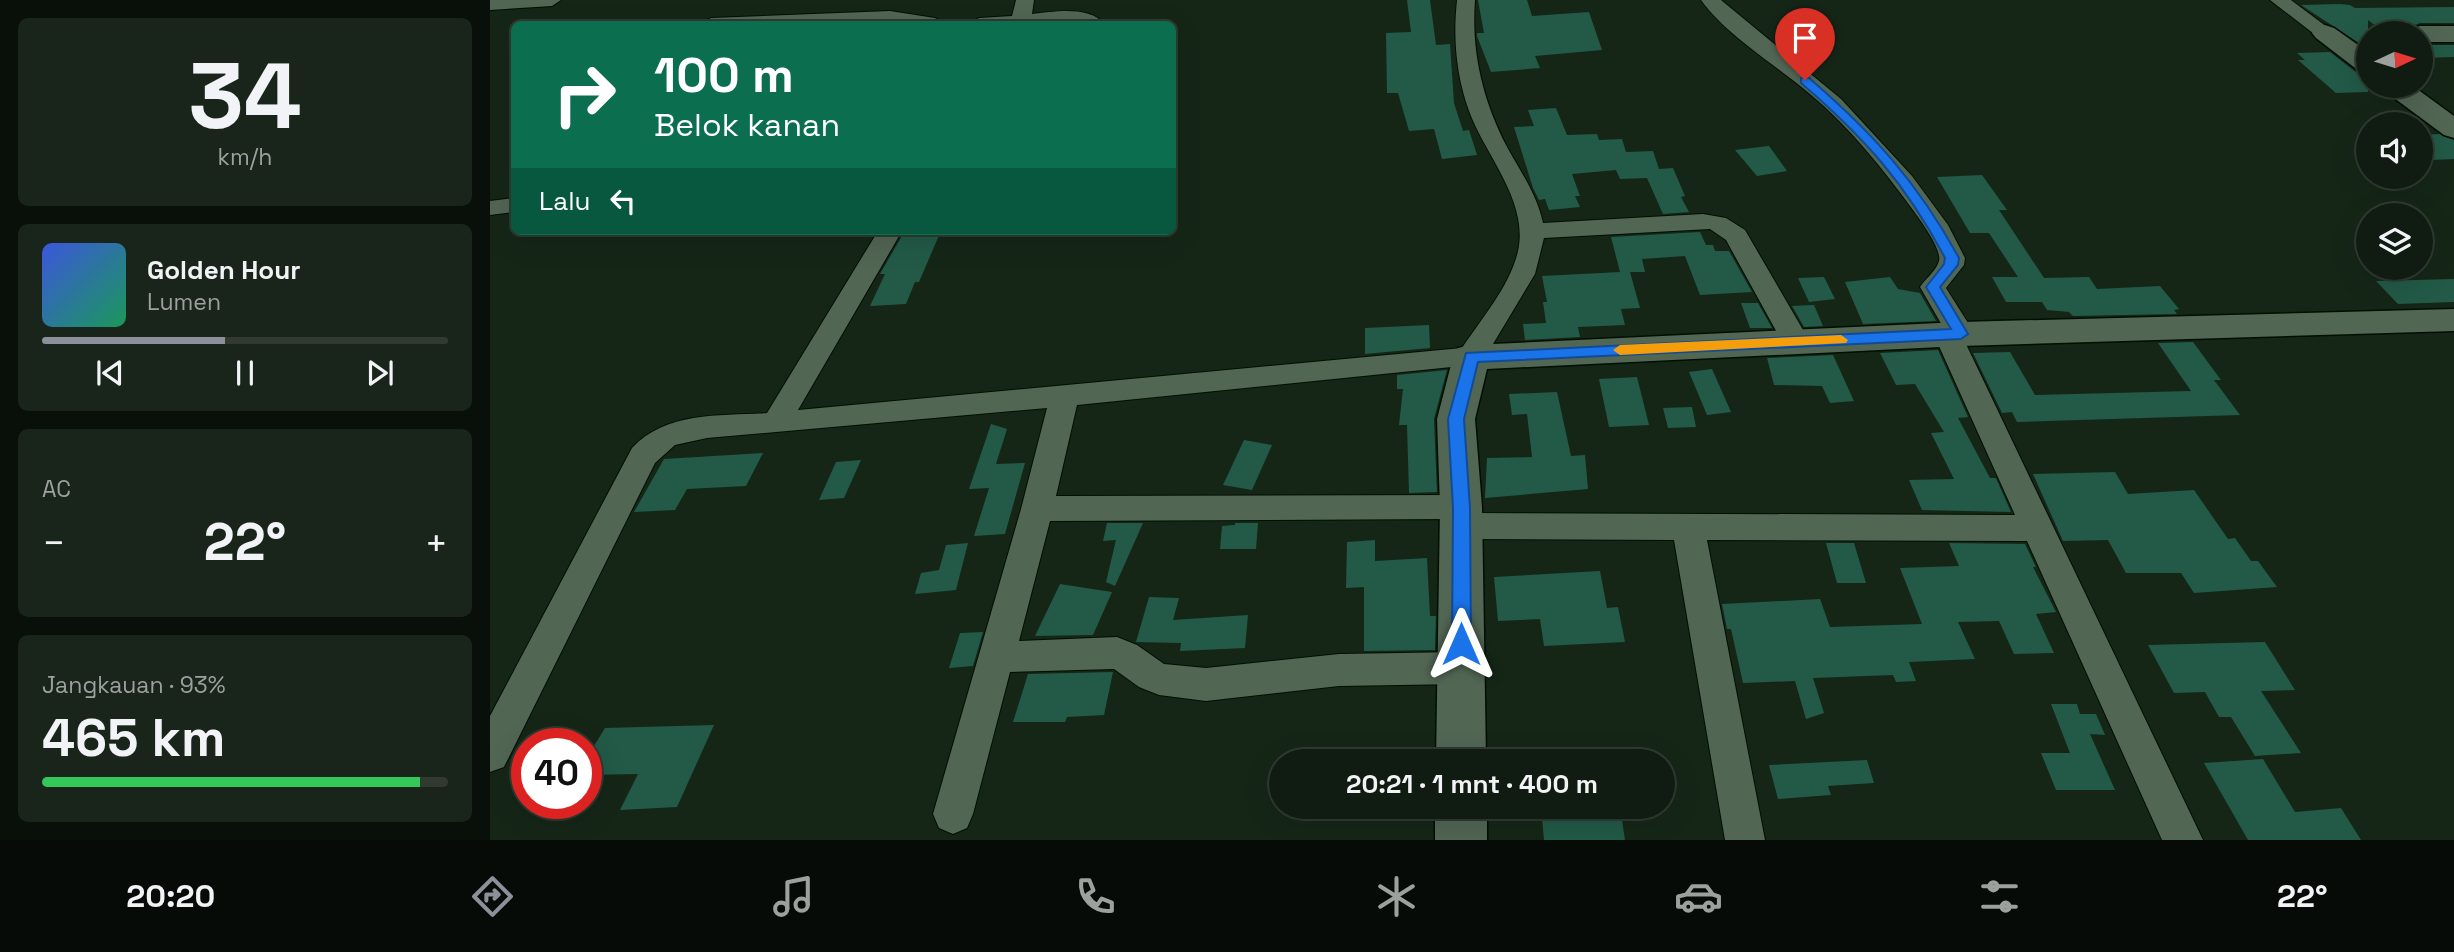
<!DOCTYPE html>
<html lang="id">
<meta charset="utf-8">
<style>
:root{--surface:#101c11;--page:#19251a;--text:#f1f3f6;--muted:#9ca19f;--line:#303a31;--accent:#8c9099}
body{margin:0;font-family:"Space Grotesk",sans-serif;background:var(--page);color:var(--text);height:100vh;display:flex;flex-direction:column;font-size:26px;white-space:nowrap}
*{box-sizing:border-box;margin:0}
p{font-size:23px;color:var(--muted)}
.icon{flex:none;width:38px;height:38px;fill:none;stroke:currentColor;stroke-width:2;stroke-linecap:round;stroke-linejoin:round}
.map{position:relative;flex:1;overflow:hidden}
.drawer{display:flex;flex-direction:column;gap:18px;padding:18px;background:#090f09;width:490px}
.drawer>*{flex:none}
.hud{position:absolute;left:21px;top:21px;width:665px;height:214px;border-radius:10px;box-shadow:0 7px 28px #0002,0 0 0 2px var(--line);background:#0b6e4f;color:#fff;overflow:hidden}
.needle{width:46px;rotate:86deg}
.tools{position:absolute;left:1866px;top:21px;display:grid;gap:14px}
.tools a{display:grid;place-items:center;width:77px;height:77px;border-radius:50%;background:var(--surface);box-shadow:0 7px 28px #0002,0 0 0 2px var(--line);font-size:35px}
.speed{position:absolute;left:21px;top:728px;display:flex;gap:14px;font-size:35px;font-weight:700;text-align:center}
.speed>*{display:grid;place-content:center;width:91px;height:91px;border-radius:50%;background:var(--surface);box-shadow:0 7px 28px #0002,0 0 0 2px var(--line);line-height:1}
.speed .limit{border:10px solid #d22;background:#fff;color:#111}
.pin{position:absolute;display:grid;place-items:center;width:60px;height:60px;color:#fff;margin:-72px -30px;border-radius:50% 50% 50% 0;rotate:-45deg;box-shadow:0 0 7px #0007}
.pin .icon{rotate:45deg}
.me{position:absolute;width:77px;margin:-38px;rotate:0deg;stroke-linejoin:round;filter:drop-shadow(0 0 5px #0008)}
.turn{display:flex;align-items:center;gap:24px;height:147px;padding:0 28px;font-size:32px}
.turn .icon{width:91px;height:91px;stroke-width:2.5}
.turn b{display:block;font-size:49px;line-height:60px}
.then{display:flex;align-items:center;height:66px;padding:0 28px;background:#0003;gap:14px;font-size:26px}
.big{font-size:52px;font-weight:700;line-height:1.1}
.drawer .card{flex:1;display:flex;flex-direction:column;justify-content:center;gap:10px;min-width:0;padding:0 24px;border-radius:10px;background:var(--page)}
.drawer .dial{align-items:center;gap:0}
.dial b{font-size:91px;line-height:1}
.song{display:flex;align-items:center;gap:21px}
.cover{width:84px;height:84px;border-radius:10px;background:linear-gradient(135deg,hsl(230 70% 55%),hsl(150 70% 35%))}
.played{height:7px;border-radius:4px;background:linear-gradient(90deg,var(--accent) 45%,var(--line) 45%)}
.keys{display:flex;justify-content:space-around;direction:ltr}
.heat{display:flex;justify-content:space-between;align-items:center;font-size:38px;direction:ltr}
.charge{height:10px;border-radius:5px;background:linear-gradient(90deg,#34c759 93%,var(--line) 0)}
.trip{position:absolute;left:779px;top:749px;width:406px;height:70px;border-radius:35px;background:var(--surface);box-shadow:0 7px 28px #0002,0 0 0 2px var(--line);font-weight:700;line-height:70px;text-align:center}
.dock{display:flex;height:112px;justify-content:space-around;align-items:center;background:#060b07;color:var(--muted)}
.dock .icon{width:49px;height:49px}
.dock .selected{color:var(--accent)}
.dock b{font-size:32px;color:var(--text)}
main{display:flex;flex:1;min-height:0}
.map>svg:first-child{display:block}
</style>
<main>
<section class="drawer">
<div class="card dial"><b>34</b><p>km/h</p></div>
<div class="card">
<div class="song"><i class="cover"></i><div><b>Golden Hour</b><p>Lumen</p></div></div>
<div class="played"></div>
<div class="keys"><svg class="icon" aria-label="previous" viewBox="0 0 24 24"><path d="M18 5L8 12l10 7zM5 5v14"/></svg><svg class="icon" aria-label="pause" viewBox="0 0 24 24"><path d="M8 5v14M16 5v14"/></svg><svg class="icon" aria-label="next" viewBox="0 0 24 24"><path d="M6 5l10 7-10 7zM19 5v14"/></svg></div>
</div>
<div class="card"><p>AC</p>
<div class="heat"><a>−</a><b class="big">22°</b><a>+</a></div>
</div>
<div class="card"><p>Jangkauan · 93%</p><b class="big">465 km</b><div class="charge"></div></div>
</section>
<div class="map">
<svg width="1964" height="840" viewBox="0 0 1964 840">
<rect width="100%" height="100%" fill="#152617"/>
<g fill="#225a47">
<path d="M 917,0 L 940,0 L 946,45 L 960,44 L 964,103 L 973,131 L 979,130 L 987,155 L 952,159 L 944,129 L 919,131 L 908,93 L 897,93 L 896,33 L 921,32 Z"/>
<path d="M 988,0 L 1037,0 L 1042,16 L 1099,12 L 1112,50 L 1045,56 L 1050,68 L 1001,72 L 987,36 L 987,33 L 994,33 Z"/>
<path d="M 1850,4 L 1860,5 L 1865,8 L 1964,7 L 1964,23 L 1930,23 L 1920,27 L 1915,33 L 1895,33 L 1878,20 L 1878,49 L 1811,5 Z"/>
<path d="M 1930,45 L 1964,45 L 1964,57 L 1930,58 Z"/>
<path d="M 1840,52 L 1867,73 L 1878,75 L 1878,92 L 1846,93 L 1808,60 L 1815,60 L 1807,53 Z"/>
<path d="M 1066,108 L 1077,135 L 1107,134 L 1109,140 L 1132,139 L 1136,152 L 1163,151 L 1169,169 L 1183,168 L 1195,196 L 1191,197 L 1199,212 L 1173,214 L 1157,178 L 1130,179 L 1126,170 L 1082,174 L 1090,196 L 1085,196 L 1090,207 L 1059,210 L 1055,199 L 1049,200 L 1043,188 L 1024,127 L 1044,126 L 1038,110 Z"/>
<path d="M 1949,134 L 1964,140 L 1964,159 L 1941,160 L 1930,151 L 1930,135 Z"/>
<path d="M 1279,146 L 1297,171 L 1267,176 L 1245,150 Z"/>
<path d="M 1492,175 L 1517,210 L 1509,210 L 1554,278 L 1599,277 L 1607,289 L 1670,286 L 1689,309 L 1684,310 L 1687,314 L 1583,316 L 1579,312 L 1557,310 L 1552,302 L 1516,302 L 1502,277 L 1528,277 L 1499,233 L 1480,233 L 1447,177 Z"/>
<path d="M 1210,232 L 1216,245 L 1223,245 L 1225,251 L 1239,251 L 1262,292 L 1210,295 L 1195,256 L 1152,259 L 1155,272 L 1140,272 L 1150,308 L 1131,309 L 1135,325 L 1088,327 L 1090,337 L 1035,340 L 1033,324 L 1056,323 L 1053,302 L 1057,302 L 1052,276 L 1130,272 L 1121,237 Z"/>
<path d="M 450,233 L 429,282 L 425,282 L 416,304 L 380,306 L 395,274 L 390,274 L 413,234 Z"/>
<path d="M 1334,277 L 1345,299 L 1319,302 L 1308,278 Z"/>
<path d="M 1400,277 L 1408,289 L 1430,293 L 1446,321 L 1373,324 L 1355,282 Z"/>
<path d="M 1964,279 L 1964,302 L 1908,304 L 1886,281 Z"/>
<path d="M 1251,303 L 1268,303 L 1282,328 L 1260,328 Z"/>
<path d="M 1324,305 L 1333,326 L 1314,327 L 1302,306 Z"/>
<path d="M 939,325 L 940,348 L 875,354 L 875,328 Z"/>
<path d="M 1703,342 L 1731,380 L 1724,380 L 1750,415 L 1527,422 L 1522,412 L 1512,413 L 1483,353 L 1520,352 L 1545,395 L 1701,391 L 1668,343 Z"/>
<path d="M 1448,350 L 1478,417 L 1468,418 L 1500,478 L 1506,478 L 1521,512 L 1432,510 L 1419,480 L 1464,479 L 1441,433 L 1454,432 L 1425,384 L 1406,385 L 1390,353 Z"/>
<path d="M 1343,355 L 1364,401 L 1340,403 L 1332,386 L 1284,385 L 1277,358 Z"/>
<path d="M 1222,369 L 1241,412 L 1217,415 L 1199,372 Z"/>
<path d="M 957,370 L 944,419 L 947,492 L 919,493 L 917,425 L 909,425 L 913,389 L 907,389 L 907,375 Z"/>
<path d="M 1147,377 L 1159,425 L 1119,427 L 1109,379 Z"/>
<path d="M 1067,392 L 1081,456 L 1095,455 L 1098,489 L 995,498 L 997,458 L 1042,457 L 1037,414 L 1022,415 L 1019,394 Z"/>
<path d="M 1202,407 L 1206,427 L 1178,428 L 1173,408 Z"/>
<path d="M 501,424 L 517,429 L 506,464 L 535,463 L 515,534 L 484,536 L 499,488 L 479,489 Z"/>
<path d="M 754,440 L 782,445 L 762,490 L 733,485 Z"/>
<path d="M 273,453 L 256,486 L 197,489 L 185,510 L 144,512 L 174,459 Z"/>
<path d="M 371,460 L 354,498 L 329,500 L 346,462 Z"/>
<path d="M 1625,472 L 1638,494 L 1704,490 L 1738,539 L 1745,538 L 1761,561 L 1768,561 L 1787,587 L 1704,593 L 1691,573 L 1636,573 L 1618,540 L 1573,541 L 1543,474 Z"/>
<path d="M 617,523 L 653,523 L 625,586 L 616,582 L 626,540 L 613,541 Z"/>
<path d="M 745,523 L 768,523 L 766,549 L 730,549 L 732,526 L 745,525 Z"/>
<path d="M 885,540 L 885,561 L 937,558 L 940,616 L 946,616 L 945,650 L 874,651 L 874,587 L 856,588 L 857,542 Z"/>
<path d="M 478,543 L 466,590 L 425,594 L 431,573 L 449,570 L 456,545 Z"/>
<path d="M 1336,543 L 1364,543 L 1376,583 L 1347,583 Z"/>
<path d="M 1459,543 L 1535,544 L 1546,567 L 1543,567 L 1566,612 L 1546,614 L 1564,653 L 1524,654 L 1509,621 L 1468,622 L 1485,659 L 1419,662 L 1426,681 L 1406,682 L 1403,675 L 1323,678 L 1334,713 L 1316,719 L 1305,681 L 1253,683 L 1241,629 L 1237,629 L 1232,604 L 1330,599 L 1340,627 L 1432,624 L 1410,568 L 1469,566 Z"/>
<path d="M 1110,571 L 1117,608 L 1128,607 L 1135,642 L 1054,646 L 1050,619 L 1008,621 L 1004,577 Z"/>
<path d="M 570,584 L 622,592 L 603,635 L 545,636 Z"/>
<path d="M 659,597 L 689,598 L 683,620 L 758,615 L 755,648 L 690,651 L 691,643 L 646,642 Z"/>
<path d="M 493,632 L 483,666 L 459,668 L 470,633 Z"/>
<path d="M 1775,642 L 1805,690 L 1771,691 L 1811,753 L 1765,756 L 1741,717 L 1729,717 L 1715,692 L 1684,693 L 1658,645 Z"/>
<path d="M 623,672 L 614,715 L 577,717 L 575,722 L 523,722 L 538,674 Z"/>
<path d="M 1561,704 L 1587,704 L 1590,714 L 1606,714 L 1615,735 L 1600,734 L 1625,790 L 1566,790 L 1551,753 L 1580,753 Z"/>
<path d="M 224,725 L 187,807 L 130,810 L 148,774 L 96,775 L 96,759 L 115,728 Z"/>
<path d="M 1773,759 L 1805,812 L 1851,808 L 1871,840 L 1758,840 L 1714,763 Z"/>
<path d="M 1377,760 L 1384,783 L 1338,786 L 1341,795 L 1288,799 L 1279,765 Z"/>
<path d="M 1051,807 L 1130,807 L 1135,840 L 1054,840 Z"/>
</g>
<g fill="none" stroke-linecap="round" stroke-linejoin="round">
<g stroke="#010f03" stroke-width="2">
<g id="street">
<path d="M 0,0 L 71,0 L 62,6 L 0,10 Z"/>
<path d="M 526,0 L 544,0 L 542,14 C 563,12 599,5 614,24 L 479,24 L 489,18 L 522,16 Z"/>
<path d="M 967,0 L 985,0 C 981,52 993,100 1016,145 C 1030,171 1047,194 1053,223 L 1213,214 L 1236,218 L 1255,230 L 1320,342 L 1316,349 L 1306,351 L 1296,349 L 1236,240 L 1220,229 L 1054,238 L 1045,274 L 991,364 L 587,405 L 566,496 L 971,495 L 982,498 L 987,507 L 984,513 L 1525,515 L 1444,335 L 1448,329 L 1453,327 L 1430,287 C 1435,279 1447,270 1449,261 C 1452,249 1430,220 1423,210 C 1392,168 1360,127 1320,94 C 1286,65 1237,36 1211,0 L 1231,0 L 1351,99 L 1422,176 L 1458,225 L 1475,258 L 1474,265 L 1456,288 L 1485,334 L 1481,340 L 1475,342 L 1713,840 L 1672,840 L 1537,541 L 1217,540 L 1275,840 L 1235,840 L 1184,540 L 971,539 L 959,535 L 955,526 L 958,519 L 560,521 L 529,641 L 627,637 L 647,645 L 674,664 L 716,668 L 849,654 L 971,652 L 984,657 L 989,668 L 984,679 L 971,684 L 849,686 L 716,701 L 669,695 L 649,687 L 624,669 L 520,672 L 483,814 L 477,828 L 463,834 L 449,828 L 443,814 L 531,509 L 557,408 L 217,438 L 185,445 L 165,463 L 14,767 L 0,772 L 0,716 L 142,448 C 176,411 231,416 277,413 L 388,231 L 412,231 L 308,410 L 972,348 C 992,318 1020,286 1028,251 C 1039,201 995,155 979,111 C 966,75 963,38 967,0 Z"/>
<path d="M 1780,0 L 1801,0 L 1845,33 L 1842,37 L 1828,37 Z"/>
<path d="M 400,11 L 445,18 L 455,24 L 211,24 L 221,18 Z"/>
<path d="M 24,198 L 24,212 L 0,215 L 0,201 Z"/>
</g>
</g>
<g stroke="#010f03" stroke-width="3">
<g id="secondary">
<path d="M 1835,25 L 1844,28 L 1878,52 L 1878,73 L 1869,71 L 1826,38 L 1822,33 L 1826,28 Z"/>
<path d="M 1930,26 L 1964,26 L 1964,42 L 1930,42 L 1930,33 L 1918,33 L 1921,29 Z"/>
<path d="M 1893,86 L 1923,86 L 1964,116 L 1964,138 L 1954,135 L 1896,92 Z"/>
<path d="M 1964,309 L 1964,331 L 1471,346 L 997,369 L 985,419 L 992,507 L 996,761 L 946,761 L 950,507 L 947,419 L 963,357 L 968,348 L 981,345 L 1471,322 Z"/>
<rect x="945" y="807" width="52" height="33"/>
</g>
</g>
<use href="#street" fill="#526654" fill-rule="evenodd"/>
<use href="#secondary" fill="#526654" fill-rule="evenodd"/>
</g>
<path fill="#1a73e8" stroke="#114b97" stroke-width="2" d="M 1311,78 L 1319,78 C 1384,134 1428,183 1469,258 L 1468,265 L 1450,287 L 1478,334 L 1471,339 L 988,362 L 974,419 L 980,508 L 981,644 L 978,650 L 971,652 L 965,650 L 962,644 L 963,508 L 958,419 L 976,353 L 1461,329 L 1436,287 L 1454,264 L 1455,258 C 1416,184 1374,137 1311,83 Z"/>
<path fill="#f59e0b" d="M 1351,335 L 1358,340 L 1356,343 L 1130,355 L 1123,350 L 1130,345 Z"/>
</svg>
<div class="tools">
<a><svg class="needle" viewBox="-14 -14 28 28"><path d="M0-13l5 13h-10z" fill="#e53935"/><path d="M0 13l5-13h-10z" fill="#9ca19f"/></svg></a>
<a><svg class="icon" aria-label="sound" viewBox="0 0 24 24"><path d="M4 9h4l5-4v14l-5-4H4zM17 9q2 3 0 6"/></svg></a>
<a><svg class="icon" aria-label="layers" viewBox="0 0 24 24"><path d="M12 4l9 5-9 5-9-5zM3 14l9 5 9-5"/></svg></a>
</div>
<div class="speed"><div class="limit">40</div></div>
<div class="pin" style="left:1315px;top:80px;background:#d93025"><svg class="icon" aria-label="arrive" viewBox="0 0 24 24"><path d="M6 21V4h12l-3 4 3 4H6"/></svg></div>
<svg class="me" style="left:971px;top:644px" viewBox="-20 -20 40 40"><path d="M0-17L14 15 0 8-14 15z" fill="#1a73e8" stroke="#fff" stroke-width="4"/></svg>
<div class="trip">20:21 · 1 mnt · 400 m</div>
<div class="hud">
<div class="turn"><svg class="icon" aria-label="right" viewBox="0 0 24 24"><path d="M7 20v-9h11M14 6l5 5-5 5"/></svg><div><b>100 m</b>Belok kanan</div></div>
<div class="then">Lalu<svg class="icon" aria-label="left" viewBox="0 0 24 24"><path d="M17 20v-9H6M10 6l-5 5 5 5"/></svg></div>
</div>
</div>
</main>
<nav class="dock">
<b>20:20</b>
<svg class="icon selected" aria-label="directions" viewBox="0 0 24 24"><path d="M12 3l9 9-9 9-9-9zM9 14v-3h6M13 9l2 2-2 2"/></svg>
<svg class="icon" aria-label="music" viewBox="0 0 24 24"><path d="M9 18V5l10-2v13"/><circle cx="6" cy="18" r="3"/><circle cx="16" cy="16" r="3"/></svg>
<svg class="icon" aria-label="phone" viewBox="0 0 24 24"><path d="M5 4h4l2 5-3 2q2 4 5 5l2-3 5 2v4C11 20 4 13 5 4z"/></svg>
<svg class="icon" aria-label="climate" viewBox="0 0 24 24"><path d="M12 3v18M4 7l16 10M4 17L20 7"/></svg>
<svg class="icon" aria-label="car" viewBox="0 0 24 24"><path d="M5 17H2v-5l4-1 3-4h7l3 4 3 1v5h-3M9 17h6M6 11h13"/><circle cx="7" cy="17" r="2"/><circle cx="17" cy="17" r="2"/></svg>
<svg class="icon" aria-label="filters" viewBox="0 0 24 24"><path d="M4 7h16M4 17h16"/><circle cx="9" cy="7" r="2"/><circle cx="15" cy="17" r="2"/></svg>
<b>22°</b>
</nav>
